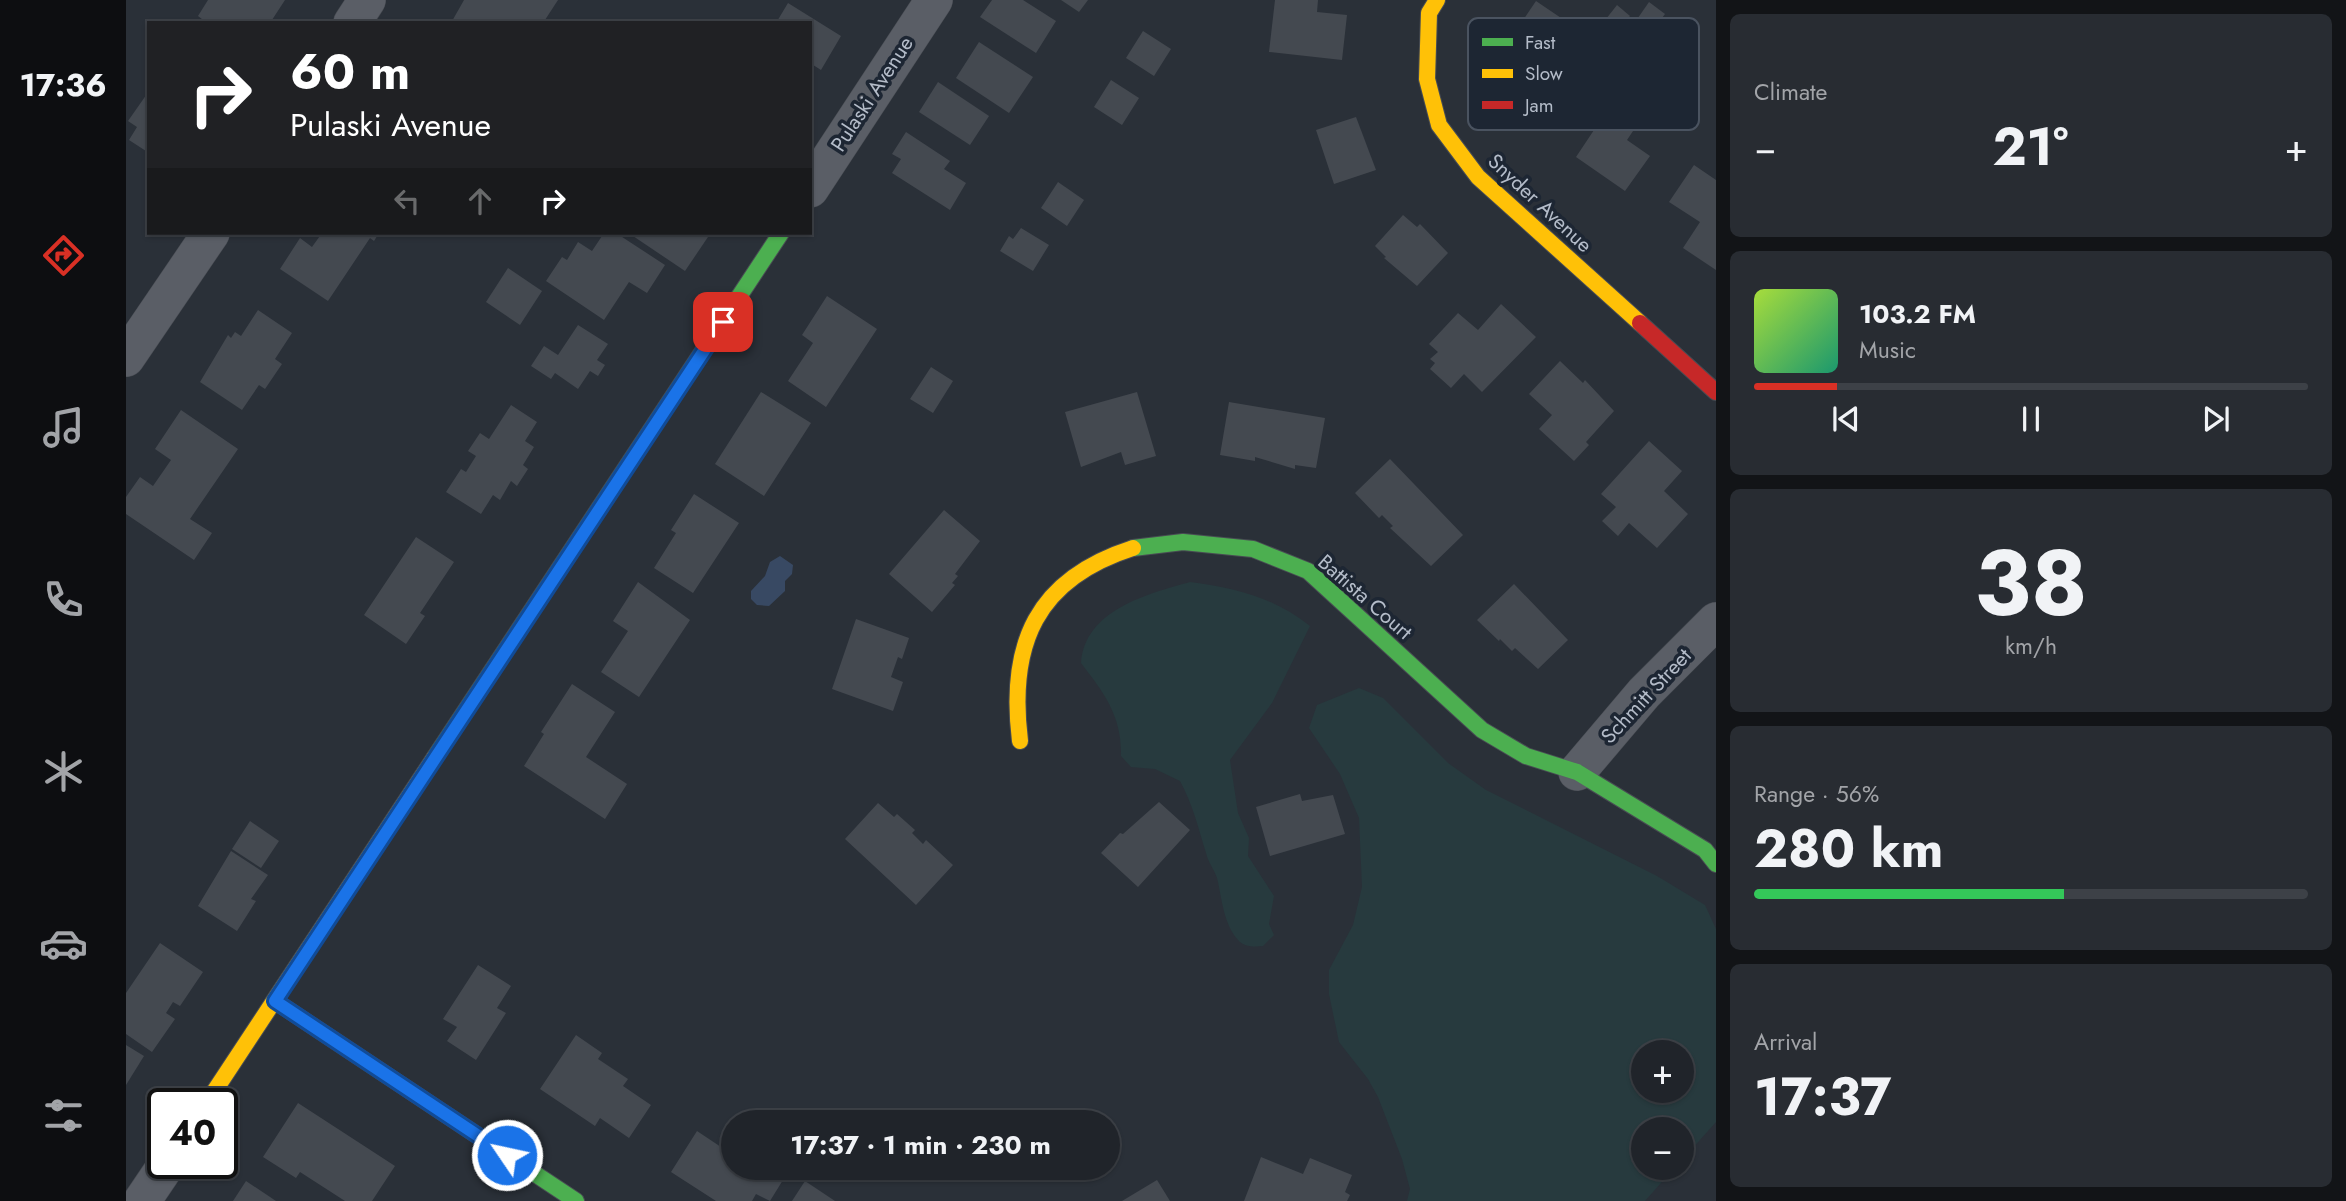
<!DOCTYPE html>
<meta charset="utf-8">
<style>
:root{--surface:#20242a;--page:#282c32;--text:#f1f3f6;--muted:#a2a4a8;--line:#3d4147;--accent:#d93025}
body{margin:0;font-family:Jost,sans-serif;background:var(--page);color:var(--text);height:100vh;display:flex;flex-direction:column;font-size:26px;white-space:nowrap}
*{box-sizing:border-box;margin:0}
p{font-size:23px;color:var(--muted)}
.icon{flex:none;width:38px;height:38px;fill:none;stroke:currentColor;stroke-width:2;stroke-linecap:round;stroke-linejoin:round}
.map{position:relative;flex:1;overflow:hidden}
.drawer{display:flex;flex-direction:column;gap:14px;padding:14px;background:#121417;width:630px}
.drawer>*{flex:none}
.top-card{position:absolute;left:21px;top:21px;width:665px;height:214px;border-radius:0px;box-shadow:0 2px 5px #0004,0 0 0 2px var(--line);background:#202124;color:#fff;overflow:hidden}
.buttons{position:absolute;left:1505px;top:1040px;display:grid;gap:14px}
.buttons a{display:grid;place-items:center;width:63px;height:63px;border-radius:50%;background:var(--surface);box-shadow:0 2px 5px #0004,0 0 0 2px var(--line);font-size:35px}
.speed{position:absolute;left:21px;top:1088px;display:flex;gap:14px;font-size:35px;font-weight:700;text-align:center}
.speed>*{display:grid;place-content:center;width:91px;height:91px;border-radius:50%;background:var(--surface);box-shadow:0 2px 5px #0004,0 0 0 2px var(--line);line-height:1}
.speed .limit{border:4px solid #111;border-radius:10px;background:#fff;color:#111}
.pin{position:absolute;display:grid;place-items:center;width:60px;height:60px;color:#fff;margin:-30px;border-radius:14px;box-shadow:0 4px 10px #0006}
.me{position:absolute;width:77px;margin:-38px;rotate:304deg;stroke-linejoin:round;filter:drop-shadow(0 0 5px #0008)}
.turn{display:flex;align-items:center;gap:24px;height:147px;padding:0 28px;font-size:32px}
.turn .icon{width:91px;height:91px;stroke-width:2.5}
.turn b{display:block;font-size:49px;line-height:60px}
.lanes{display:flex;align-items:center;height:66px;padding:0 28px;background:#0003;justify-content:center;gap:35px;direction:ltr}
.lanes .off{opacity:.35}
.big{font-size:52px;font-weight:700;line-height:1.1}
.drawer .widget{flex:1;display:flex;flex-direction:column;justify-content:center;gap:10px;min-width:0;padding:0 24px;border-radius:10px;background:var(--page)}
.drawer .dial{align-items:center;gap:0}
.dial b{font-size:91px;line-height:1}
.song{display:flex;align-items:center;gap:21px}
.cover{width:84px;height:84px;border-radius:10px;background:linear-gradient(135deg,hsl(80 70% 55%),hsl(160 70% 35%))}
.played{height:7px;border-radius:4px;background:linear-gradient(90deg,var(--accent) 15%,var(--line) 15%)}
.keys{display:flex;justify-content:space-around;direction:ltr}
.heat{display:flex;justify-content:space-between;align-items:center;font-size:38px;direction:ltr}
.charge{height:10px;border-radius:5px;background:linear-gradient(90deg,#34c759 56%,var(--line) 0)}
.trip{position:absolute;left:595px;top:1110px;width:399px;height:70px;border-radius:35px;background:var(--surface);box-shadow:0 2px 5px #0004,0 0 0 2px var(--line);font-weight:700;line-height:70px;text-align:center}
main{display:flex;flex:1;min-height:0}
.tab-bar{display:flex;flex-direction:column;width:126px;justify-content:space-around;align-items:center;background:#0d0e11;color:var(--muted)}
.tab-bar .icon{width:49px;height:49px}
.tab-bar .on{color:var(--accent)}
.tab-bar b{font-size:32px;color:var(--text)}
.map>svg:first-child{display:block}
</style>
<main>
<nav class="tab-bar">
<b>17:36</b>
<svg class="icon on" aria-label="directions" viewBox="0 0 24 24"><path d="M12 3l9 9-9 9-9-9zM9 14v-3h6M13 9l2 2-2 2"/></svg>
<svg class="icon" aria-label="music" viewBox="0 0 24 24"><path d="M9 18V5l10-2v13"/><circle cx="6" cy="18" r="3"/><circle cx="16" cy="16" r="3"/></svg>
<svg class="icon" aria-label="phone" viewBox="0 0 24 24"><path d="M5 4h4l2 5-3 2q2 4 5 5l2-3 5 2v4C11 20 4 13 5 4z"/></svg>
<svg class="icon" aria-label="climate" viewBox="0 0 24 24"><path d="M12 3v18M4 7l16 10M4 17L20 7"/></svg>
<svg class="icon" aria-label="car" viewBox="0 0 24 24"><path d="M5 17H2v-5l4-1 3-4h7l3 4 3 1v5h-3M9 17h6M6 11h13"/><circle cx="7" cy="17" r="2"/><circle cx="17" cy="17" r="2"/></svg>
<svg class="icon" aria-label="filters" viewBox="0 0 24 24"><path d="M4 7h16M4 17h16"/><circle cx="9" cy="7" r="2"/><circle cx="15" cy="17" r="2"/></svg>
</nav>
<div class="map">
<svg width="1590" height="1201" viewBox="0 0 1590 1201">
<rect width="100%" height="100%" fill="#2a3038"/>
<g fill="#273a3e" fill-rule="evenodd">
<path d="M 1064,582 C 1109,588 1148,597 1184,626 L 1146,703 L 1104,760 L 1112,813 L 1123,838 L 1122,856 L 1148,896 L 1143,924 L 1148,935 L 1137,946 C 1128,947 1118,947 1112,940 C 1097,923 1096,898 1091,878 C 1088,869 1082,862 1080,853 C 1072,827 1067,805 1054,781 L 1029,769 L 1005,767 L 995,756 C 996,716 978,693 955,663 C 959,610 1021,594 1064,582 Z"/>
<path d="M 1233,688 L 1257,698 L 1322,763 L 1360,790 L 1531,876 L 1579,905 L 1590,929 L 1590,1122 L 1556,1160 L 1556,1129 L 1517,1129 L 1517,1167 L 1549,1167 L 1519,1201 L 1281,1201 L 1284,1189 L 1276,1159 L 1252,1097 L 1242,1079 L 1213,1042 L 1203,994 L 1203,970 L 1227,925 L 1236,887 L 1233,818 L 1214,774 L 1183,728 L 1191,705 ZM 1517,1052 L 1556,1052 L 1556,1090 L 1517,1090 Z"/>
</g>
<path fill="#384963" d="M 654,556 L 667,565 L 666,574 L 659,581 L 659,591 L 643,606 L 631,605 L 625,599 L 625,591 L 639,576 L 644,562 Z"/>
<g fill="#444950">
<path d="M 82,0 L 159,0 L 144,23 L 135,20 L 133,23 L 81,23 L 72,16 Z"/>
<path d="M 338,0 L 432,0 L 417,23 L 325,23 Z"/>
<path d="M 866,0 L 897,0 L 930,21 L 910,53 L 854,17 Z"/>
<path d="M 935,0 L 962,0 L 953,12 Z"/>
<path d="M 1149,0 L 1192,0 L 1191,12 L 1221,15 L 1216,60 L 1143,52 Z"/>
<path d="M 1410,1 L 1472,43 L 1431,105 L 1396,81 L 1412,57 L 1385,38 Z"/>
<path d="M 1523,2 L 1539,14 L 1520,39 L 1505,28 Z"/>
<path d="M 662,3 L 715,36 L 695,70 L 684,63 L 684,23 L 650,23 Z"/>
<path d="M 1491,5 L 1504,16 L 1493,29 L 1480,19 Z"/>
<path d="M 1017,31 L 1045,49 L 1028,76 L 1000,58 Z"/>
<path d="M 853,42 L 907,77 L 883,113 L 830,78 Z"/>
<path d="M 985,80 L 1013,98 L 996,125 L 968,107 Z"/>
<path d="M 812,82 L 863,116 L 844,145 L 793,112 Z"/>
<path d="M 23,91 L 23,153 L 3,140 L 11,127 L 2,121 Z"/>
<path d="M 1499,116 L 1511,125 L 1501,140 L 1524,156 L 1499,191 L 1450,157 L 1474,121 L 1488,131 Z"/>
<path d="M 1230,117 L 1250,170 L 1208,184 L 1190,130 Z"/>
<path d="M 780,132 L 824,161 L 818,169 L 840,183 L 824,210 L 766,173 L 775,159 L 766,154 Z"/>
<path d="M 1568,165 L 1590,180 L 1590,270 L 1557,248 L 1574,222 L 1543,202 Z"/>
<path d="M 932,182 L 958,200 L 941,226 L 915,208 Z"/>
<path d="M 1277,215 L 1291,227 L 1294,224 L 1322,253 L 1291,286 L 1258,258 L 1260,257 L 1249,246 Z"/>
<path d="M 895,228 L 923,245 L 907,271 L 874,251 L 883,236 L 887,239 Z"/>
<path d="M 196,233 L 253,233 L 248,241 L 244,238 L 202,301 L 154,269 L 174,238 L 186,247 Z"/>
<path d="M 478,233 L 490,233 L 539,265 L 521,293 L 503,282 L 478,320 L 420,281 L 436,257 L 441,260 L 452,242 L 466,251 Z"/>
<path d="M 509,233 L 582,233 L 584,234 L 559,271 L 507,236 Z"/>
<path d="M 382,268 L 416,291 L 394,325 L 360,302 Z"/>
<path d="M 701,296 L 751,329 L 700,407 L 662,381 L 687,343 L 676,335 Z"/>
<path d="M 1375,304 L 1410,337 L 1356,392 L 1338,374 L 1325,388 L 1304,369 L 1309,363 L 1304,359 L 1312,352 L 1303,344 L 1332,313 L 1352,330 Z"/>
<path d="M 132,310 L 166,333 L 149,359 L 156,364 L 139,389 L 133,385 L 116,410 L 74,382 L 102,335 L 105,338 L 109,332 L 115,336 Z"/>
<path d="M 452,325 L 482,344 L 471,360 L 479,365 L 472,376 L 464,371 L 452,389 L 429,373 L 425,379 L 405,366 L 418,346 L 432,355 Z"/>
<path d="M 1434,361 L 1457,383 L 1459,380 L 1488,411 L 1460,442 L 1463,445 L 1448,461 L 1413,429 L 1426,415 L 1403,394 Z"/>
<path d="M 805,367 L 827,381 L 807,413 L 784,399 Z"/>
<path d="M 635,392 L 685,423 L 638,496 L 589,464 Z"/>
<path d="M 1011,392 L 1030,456 L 999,465 L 995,452 L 955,467 L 939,412 Z"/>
<path d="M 1103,402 L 1199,418 L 1190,468 L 1169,465 L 1169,469 L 1129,457 L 1129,461 L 1094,455 Z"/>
<path d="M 385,405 L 411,422 L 399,441 L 408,447 L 397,465 L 402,469 L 391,486 L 385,481 L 374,500 L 367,495 L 355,514 L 320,492 L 335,469 L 340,472 L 350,456 L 342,451 L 354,433 L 363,439 Z"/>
<path d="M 55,410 L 112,449 L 64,519 L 86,533 L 68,560 L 0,514 L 0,497 L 14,477 L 27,486 L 45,460 L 29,449 Z"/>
<path d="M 1523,441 L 1556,471 L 1538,491 L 1562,514 L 1531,548 L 1503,523 L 1492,536 L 1476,521 L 1490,507 L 1475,494 Z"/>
<path d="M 1264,459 L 1337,535 L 1305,566 L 1264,528 L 1267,526 L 1256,515 L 1253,518 L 1229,493 Z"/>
<path d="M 568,494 L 613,523 L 567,593 L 528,568 L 550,533 L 545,530 Z"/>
<path d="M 818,510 L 854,541 L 829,574 L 832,576 L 826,583 L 829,585 L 806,612 L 763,574 Z"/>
<path d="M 290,537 L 328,562 L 294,613 L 299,616 L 280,644 L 238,615 Z"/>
<path d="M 512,582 L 564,620 L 513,697 L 475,672 L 502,631 L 487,621 Z"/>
<path d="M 1388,584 L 1442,640 L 1412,669 L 1389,648 L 1386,651 L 1374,639 L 1373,641 L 1351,620 Z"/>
<path d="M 730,619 L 783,638 L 776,659 L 772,657 L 765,677 L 777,682 L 767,711 L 706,689 Z"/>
<path d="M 446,684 L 489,712 L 460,757 L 501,784 L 479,819 L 398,766 L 418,734 L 415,732 Z"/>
<path d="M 1174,794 L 1176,801 L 1207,795 L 1219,834 L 1144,856 L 1130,807 Z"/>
<path d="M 1033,802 L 1064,830 L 1012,887 L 975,853 L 994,833 L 997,834 Z"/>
<path d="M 752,803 L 768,817 L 771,814 L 789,830 L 786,833 L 797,844 L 800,840 L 827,865 L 790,905 L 719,839 Z"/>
<path d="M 124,821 L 153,841 L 135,868 L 106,849 Z"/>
<path d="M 105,851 L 142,875 L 125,899 L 130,901 L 111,931 L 72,906 Z"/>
<path d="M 34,943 L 77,972 L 54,1006 L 47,1002 L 40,1013 L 49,1019 L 26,1052 L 0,1034 L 0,993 Z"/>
<path d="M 352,965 L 385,986 L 371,1008 L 380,1013 L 350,1060 L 321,1041 L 331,1027 L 317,1019 Z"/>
<path d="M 450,1035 L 476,1053 L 472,1059 L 502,1079 L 497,1086 L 525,1105 L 503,1138 L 474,1118 L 469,1126 L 414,1089 Z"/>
<path d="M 0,1045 L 18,1056 L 0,1085 Z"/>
<path d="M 172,1103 L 269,1166 L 246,1201 L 219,1201 L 174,1172 L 170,1178 L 137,1157 Z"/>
<path d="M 571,1131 L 607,1155 L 607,1167 L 665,1167 L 644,1201 L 630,1194 L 626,1201 L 590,1201 L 545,1172 Z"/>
<path d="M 1135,1157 L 1177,1174 L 1184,1158 L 1226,1175 L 1219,1192 L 1224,1195 L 1221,1201 L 1118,1201 Z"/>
<path d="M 1031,1180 L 1044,1201 L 996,1201 Z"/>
<path d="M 120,1181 L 150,1201 L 107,1201 Z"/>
<path d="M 679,1181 L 709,1201 L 666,1201 Z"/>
</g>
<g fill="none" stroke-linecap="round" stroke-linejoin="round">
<g stroke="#484c53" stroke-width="38">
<g id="street">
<path d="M 226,23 L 241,0"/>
<path d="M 684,189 L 808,0"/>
<path d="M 0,358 L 85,233"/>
<path d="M 1451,772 L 1518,693 L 1590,621"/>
<path d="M 16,1201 L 41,1164"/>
</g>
</g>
<g stroke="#484c53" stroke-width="18">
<g id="fast">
<path d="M 1007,548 L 1057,542 L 1127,549 L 1182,571 L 1356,730 L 1400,756 L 1451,772 L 1579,850 L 1590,864"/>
<path d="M 309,757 L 655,233"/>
<path d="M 149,1001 L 450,1201"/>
</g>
</g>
<g stroke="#484c53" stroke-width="18">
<g id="slow">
<path d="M 1311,0 L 1303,13 L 1301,79 L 1313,125 L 1352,177 L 1514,323"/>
<path d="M 894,741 C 882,644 910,579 1007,548"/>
<path d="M 80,1104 L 309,757"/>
</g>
</g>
<g stroke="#484c53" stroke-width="18">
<path id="jam" d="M 1514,323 L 1590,392"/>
</g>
<use href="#street" stroke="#5a5e66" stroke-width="37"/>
<use href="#fast" stroke="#4caf50" stroke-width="16"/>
<use href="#slow" stroke="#ffc107" stroke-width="16"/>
<use href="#jam" stroke="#c62828" stroke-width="16"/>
</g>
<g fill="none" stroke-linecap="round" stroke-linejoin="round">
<g stroke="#114b97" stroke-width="18">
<path id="route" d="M 381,1155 L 149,1001 L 597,322"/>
</g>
<use href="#route" stroke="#1a73e8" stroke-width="12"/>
</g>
<g text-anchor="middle" stroke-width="7" stroke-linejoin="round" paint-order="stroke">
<g font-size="21" fill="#b4bcc9" stroke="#1d2633">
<text transform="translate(746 94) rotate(-57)" y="7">Pulaski Avenue</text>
<text transform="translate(1414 203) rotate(43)" y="7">Snyder Avenue</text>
<text transform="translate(1239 597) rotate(41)" y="7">Battista Court</text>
<text transform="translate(1520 696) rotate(-47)" y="7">Schmitt Street</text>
</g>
</g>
<rect x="1342" y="18" width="231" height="112" rx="10" fill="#1d2633" stroke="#4a5360" stroke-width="2"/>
<rect x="1356" y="38" width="31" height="8" fill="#4caf50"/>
<rect x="1356" y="69" width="31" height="9" fill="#ffc107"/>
<rect x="1356" y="101" width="31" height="8" fill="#c62828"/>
<g font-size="19" fill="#b4bcc9">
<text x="1399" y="49">Fast</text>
<text x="1399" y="80">Slow</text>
<text x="1399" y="112">Jam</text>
</g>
</svg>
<div class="buttons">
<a>+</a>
<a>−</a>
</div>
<div class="speed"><div class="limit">40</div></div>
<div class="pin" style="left:597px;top:322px;background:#d93025"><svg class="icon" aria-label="arrive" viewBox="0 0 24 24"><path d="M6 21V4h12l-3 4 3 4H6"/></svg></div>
<svg class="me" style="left:381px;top:1155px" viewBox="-20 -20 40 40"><circle r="17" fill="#1a73e8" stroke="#fff" stroke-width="3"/><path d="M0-11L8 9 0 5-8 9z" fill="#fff"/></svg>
<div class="trip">17:37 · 1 min · 230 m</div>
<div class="top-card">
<div class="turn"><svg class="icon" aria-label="right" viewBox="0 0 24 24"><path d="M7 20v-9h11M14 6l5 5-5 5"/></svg><div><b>60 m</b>Pulaski Avenue</div></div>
<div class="lanes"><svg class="icon off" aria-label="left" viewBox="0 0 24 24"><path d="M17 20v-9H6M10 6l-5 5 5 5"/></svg><svg class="icon off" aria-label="ahead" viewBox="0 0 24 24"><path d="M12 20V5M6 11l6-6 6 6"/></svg><svg class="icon" aria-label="right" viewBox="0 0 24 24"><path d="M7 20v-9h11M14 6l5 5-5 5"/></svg></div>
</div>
</div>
<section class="drawer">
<div class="widget"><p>Climate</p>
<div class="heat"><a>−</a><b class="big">21°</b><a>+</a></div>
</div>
<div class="widget">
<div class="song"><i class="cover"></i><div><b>103.2 FM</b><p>Music</p></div></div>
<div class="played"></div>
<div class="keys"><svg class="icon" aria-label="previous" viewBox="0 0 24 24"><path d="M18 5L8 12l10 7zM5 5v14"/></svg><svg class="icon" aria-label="pause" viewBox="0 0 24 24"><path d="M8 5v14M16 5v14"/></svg><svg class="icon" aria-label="next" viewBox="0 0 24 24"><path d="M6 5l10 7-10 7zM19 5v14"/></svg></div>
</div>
<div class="widget dial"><b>38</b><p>km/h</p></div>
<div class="widget"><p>Range · 56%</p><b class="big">280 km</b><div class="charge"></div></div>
<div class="widget"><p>Arrival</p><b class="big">17:37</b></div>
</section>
</main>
